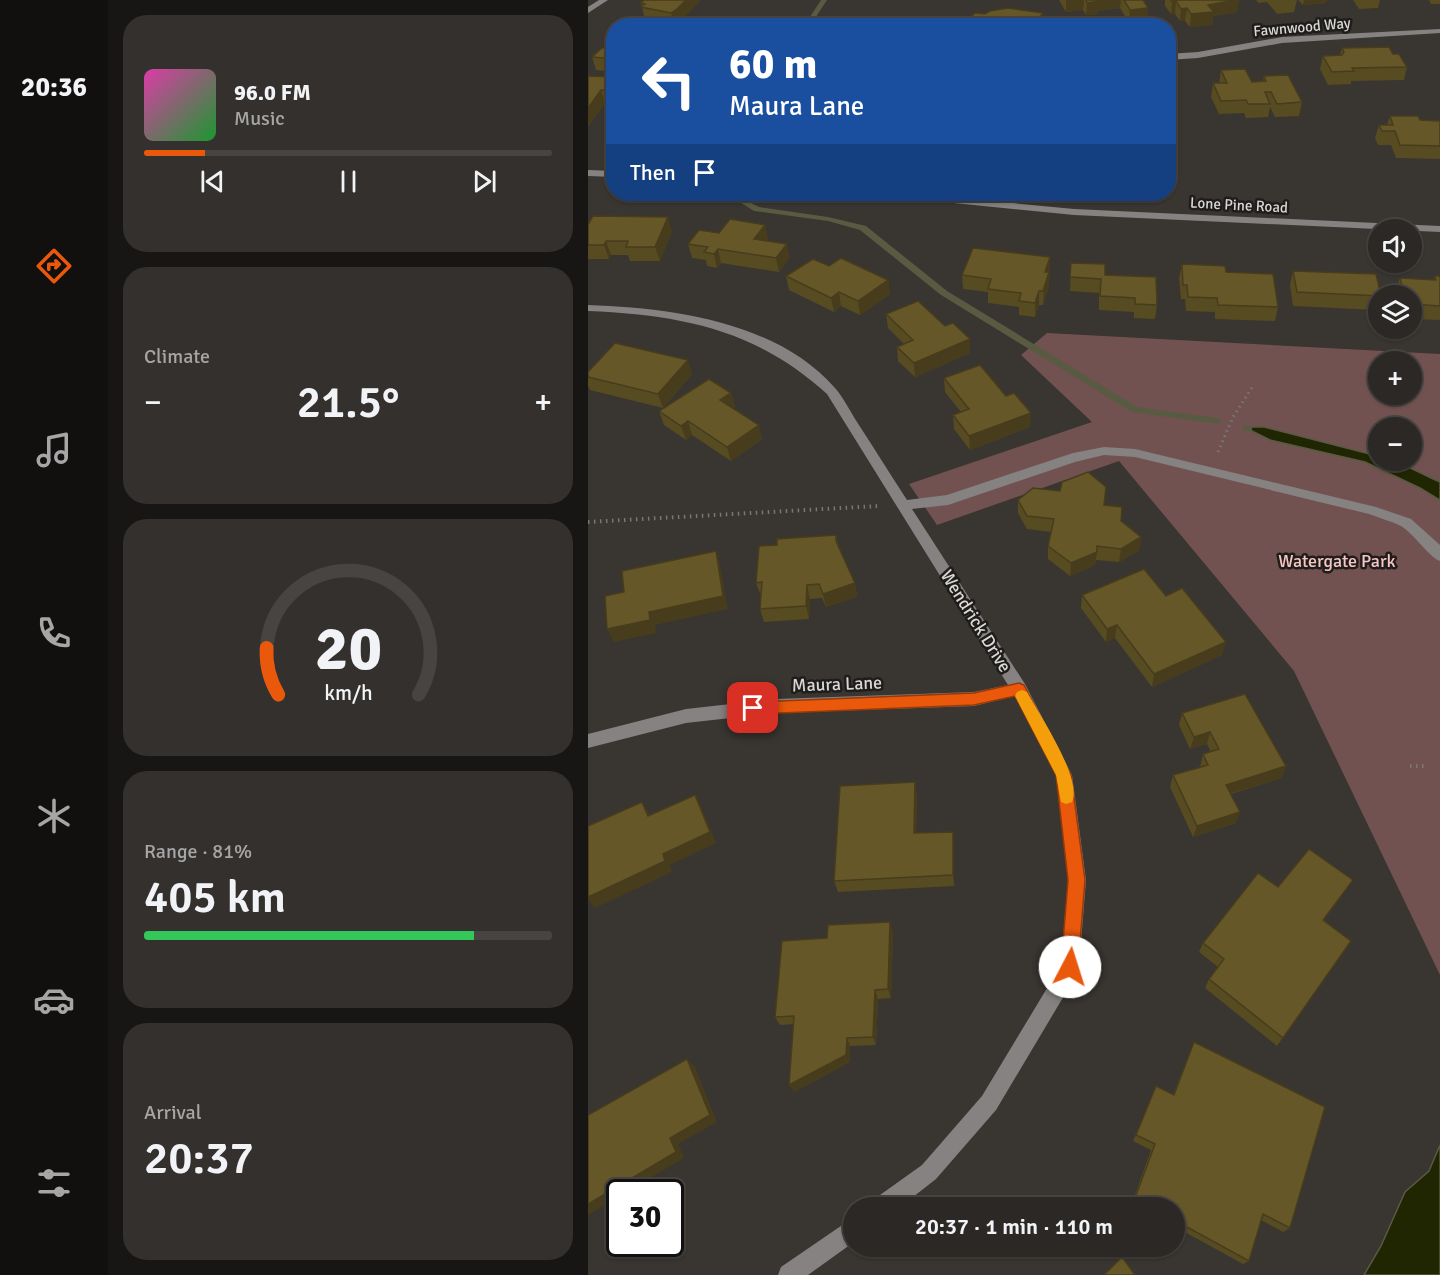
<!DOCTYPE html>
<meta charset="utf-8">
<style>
:root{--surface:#2b2825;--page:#33302d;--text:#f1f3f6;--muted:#a6a6a7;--line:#474442;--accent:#ea580c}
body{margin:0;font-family:Signika,sans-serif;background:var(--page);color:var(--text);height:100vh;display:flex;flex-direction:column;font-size:22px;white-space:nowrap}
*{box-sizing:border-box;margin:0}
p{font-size:20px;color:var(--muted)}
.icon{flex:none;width:33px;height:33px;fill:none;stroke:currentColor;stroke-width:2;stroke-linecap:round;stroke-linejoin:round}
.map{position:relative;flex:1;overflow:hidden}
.details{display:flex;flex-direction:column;gap:15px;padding:15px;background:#181614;width:480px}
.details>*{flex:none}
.guide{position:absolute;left:18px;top:18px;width:570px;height:183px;border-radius:24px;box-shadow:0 2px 4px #0004,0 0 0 2px var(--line);background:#1a4fa0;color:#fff;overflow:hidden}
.tools{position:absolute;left:780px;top:219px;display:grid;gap:12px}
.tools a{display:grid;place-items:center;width:54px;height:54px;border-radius:50%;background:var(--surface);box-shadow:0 2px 4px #0004,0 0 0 2px var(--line);font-size:30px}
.speed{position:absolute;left:18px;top:1179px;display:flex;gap:12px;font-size:30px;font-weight:700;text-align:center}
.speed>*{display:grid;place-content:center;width:78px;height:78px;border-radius:50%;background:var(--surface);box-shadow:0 2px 4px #0004,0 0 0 2px var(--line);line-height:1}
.speed .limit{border:3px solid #111;border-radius:9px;background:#fff;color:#111}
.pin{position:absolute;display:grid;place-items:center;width:51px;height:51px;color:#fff;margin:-26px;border-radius:12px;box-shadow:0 3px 9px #0006}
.me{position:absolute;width:66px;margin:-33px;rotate:5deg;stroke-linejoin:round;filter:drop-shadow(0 0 4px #0008)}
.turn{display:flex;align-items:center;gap:21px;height:126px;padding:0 24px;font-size:27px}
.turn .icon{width:78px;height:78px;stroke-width:2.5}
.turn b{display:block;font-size:42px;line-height:51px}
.then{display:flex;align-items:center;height:57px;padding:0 24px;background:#0003;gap:12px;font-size:22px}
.big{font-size:45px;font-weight:600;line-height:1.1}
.details .card{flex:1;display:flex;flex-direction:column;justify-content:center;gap:9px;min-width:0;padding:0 21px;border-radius:24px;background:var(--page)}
.details .dial{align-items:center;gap:0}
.dial svg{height:156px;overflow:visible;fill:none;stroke:var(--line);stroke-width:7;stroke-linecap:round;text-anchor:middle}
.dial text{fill:var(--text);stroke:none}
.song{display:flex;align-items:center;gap:18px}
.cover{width:72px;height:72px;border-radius:9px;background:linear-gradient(135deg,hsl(320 70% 55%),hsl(130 70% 35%))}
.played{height:6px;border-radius:3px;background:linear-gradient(90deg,var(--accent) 15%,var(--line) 15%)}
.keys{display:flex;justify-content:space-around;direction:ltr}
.heat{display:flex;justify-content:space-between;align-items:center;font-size:33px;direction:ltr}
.charge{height:9px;border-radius:4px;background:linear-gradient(90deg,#34c759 81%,var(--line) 0)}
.trip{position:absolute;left:255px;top:1197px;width:342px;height:60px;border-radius:30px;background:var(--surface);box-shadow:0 2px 4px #0004,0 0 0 2px var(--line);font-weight:600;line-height:60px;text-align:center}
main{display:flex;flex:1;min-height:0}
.tab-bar{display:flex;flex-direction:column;width:108px;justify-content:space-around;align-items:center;background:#11100f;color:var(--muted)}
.tab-bar .icon{width:42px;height:42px}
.tab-bar .on{color:var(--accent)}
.tab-bar b{font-size:27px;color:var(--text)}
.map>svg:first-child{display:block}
</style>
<main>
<nav class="tab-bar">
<b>20:36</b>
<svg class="icon on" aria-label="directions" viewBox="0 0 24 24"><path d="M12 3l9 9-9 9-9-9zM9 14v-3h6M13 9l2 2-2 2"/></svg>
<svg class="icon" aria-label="music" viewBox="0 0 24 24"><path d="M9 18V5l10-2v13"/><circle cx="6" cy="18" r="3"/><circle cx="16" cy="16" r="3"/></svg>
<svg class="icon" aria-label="phone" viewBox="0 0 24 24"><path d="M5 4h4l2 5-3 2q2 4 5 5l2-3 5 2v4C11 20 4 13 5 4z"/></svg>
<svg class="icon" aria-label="climate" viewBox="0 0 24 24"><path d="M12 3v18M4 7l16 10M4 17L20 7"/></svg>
<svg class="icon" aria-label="car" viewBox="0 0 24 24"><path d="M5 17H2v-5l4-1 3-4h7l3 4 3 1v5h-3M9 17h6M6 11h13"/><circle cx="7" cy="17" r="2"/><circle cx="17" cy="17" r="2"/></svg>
<svg class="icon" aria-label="filters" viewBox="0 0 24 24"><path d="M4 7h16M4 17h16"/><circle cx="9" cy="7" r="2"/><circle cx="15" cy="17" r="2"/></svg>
</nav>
<section class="details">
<div class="card">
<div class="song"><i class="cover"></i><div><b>96.0 FM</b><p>Music</p></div></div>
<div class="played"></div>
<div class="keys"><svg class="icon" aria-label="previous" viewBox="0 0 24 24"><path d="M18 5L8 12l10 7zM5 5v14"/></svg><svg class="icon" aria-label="pause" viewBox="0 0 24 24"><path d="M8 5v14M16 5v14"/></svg><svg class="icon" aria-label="next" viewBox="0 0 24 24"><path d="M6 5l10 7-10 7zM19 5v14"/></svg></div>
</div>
<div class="card"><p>Climate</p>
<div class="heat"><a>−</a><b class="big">21.5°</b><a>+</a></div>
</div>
<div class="card dial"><svg viewBox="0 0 100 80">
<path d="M14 69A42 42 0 1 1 86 69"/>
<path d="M14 69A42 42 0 0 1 8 45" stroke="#ea580c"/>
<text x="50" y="56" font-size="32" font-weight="700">20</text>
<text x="50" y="72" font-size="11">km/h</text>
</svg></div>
<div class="card"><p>Range · 81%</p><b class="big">405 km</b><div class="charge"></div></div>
<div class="card"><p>Arrival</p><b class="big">20:37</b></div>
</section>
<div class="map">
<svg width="852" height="1275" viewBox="0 0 852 1275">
<rect width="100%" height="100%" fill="#393531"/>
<path fill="#715251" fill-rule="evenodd" d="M 459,333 L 852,354 L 852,482 L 800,461 L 824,460 L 824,428 L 790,428 L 790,457 L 676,427 L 682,440 L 777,462 L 832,488 L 852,500 L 852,975 L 706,671 L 531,461 L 349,525 L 321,484 L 504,422 L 433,355 ZM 790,362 L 824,362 L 824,394 L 790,394 Z"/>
<g fill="#202502" stroke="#585b41" stroke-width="1.5">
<path d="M 665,427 L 676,427 L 778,453 L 790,457 L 790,460 C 812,460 833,474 852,482 L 852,500 L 832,488 L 777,462 L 682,440 L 662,430 L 662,428 Z"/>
<path d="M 852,1145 L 852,1275 L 776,1275 L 793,1246 L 817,1192 L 841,1171 Z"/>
</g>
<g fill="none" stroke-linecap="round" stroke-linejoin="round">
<g fill="#585b41" fill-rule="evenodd">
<path d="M 233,0 L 239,0 L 222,26 L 216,26 Z"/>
<path d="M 144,195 L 148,195 L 171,207 L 240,217 L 278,226 L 359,291 L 549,407 L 630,418 L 634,421 L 630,424 L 544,412 L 353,295 L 272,230 L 240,221 L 166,211 L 144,197 Z"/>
<path d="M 658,425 L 664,427 L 664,431 L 655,430 L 654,428 Z"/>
</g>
<path stroke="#7a7773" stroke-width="3" stroke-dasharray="1.5 4" stroke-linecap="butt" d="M 630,452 L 645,417 L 665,386"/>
<g stroke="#7a7773" stroke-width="4" stroke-dasharray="1.5 4.5" stroke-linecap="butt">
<path d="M 0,522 L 290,506"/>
<path d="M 822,766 L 838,766"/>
</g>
<g fill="#858281" fill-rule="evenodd">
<path d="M 11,0 L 20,0 L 0,13 L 0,7 Z"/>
<path d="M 852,29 L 852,33 L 694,43 L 610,58 L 580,60 L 580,54 L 610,52 L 694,37 Z"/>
<path d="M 0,170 L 26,171 L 26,177 L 0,176 Z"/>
<path d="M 301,194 L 331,194 L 486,209 L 852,226 L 852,232 L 486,215 L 306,197 Z"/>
<path d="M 0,305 C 83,308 188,321 247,388 C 255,397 262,411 269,422 C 286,448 302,474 319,500 L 359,495 L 485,453 L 516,447 L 547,449 L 788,507 L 823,519 L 852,545 L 852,561 C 842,558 825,533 813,526 C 803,521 791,518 781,514 L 547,457 L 516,455 L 487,462 L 360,505 L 324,509 L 437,684 L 484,775 L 498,880 L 491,967 L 489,974 L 408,1110 L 348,1179 L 311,1208 L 283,1208 L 285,1200 L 334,1165 L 394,1096 L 473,965 L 480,880 L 468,776 L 427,696 L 386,706 L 188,713 L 98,723 L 0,748 L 0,734 L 98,709 L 188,699 L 386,692 L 420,685 L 239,394 C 168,329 92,315 0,311 Z"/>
<path d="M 266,1217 L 266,1242 L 220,1275 L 190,1275 L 193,1267 Z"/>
</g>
</g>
<g fill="#574b22">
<path d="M 56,0 L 112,0 L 112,1 L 92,21 L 86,25 L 57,20 L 53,3 Z"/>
<path d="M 471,0 L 555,0 L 560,8 L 559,21 L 541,23 L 532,8 L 510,11 L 510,14 L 498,15 L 495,10 L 478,12 Z"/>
<path d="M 577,0 L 651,0 L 649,12 L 625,16 L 624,25 L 602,27 L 597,21 L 592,21 L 587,14 L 583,14 L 577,6 Z"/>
<path d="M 668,0 L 709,0 L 706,12 L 689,14 L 679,2 L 671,3 Z"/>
<path d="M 710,0 L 739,0 L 738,3 L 715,5 Z"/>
<path d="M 765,0 L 792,0 L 790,8 L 771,9 Z"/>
<path d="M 841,0 L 852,0 L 852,4 L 843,4 Z"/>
<path d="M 26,42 L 26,72 L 8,70 L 4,57 L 19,48 Z"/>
<path d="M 754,48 L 805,54 L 819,67 L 816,80 L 763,81 L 763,84 L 740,85 L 732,69 L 735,56 L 752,55 Z"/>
<path d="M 633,70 L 664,82 L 675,81 L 676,76 L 714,102 L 711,116 L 687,117 L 682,107 L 680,117 L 658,118 L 656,113 L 631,114 L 623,97 L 625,83 L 631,83 Z"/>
<path d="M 0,76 L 26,77 L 22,104 L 17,103 L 1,125 L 0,125 Z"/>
<path d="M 802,116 L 832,120 L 852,121 L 852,159 L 808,158 L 803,145 L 790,145 L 787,138 L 791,125 L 799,125 Z"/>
<path d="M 0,225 L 84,231 L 72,261 L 42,261 L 40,255 L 23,255 L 21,259 L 0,259 Z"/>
<path d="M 177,225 L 180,239 L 178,241 L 199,244 L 201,258 L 191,272 L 133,263 L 129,268 L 119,266 L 118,260 L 104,258 L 100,244 L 131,233 Z"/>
<path d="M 462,257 L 461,286 L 455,305 L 451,305 L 447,317 L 431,315 L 431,307 L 400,303 L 400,292 L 375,289 L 374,275 Z"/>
<path d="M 483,263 L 517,275 L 569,305 L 567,319 L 546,318 L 546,312 L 511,310 L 511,293 L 482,291 Z"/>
<path d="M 594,264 L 638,272 L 690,307 L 687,321 L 627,319 L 627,312 L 598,311 L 597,299 L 593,299 L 591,278 Z"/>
<path d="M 241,266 L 300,280 L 302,294 L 272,315 L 253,306 L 246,312 L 201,290 L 198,276 Z"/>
<path d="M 705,271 L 790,296 L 790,304 L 789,310 L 705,306 L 702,285 Z"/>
<path d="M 847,276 L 852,276 L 852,320 L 824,319 L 824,296 L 808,296 L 807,292 L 812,278 L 846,280 Z"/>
<path d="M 298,314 L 382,353 L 327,377 L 310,361 L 309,347 L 316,344 L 300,328 Z"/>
<path d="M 0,372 L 104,374 L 75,408 L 2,390 L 0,386 Z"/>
<path d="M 356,378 L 442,427 L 382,450 L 366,429 L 365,415 L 373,412 L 357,392 Z"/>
<path d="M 143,393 L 147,407 L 145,408 L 174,439 L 143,461 L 104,435 L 98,440 L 76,425 L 71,411 Z"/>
<path d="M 430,500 L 516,505 L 533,521 L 553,537 L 551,551 L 531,562 L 508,560 L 507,565 L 482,576 L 460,559 L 460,546 L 463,532 L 439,529 L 430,513 Z"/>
<path d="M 248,535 L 251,547 L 267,583 L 269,597 L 238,607 L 234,598 L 222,599 L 221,619 L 176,622 L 172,609 L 173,596 L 168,583 L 189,545 Z"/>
<path d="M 494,595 L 634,655 L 564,687 L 527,638 L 518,642 L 493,608 Z"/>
<path d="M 594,713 L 698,766 L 693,778 L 643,794 L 648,823 L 605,837 L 582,787 L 585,775 L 612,767 L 615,754 L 623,752 L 619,744 L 602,749 L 591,725 Z"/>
<path d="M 329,794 L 328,833 L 366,843 L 366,886 L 250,892 L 246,881 Z"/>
<path d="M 765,880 L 736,920 L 763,941 L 689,1046 L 617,988 L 621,979 L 630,967 L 611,952 L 615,943 L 690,887 Z"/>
<path d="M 305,932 L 303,998 L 290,999 L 288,1045 L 262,1046 L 262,1062 L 206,1092 L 206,1024 L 192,1025 L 187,1017 L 239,938 Z"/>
<path d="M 606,1042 L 702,1228 L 695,1232 L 673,1220 L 661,1261 L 655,1264 L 586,1226 L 586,1208 L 552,1208 L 544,1203 L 563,1150 L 545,1141 L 568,1086 L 585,1095 Z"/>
</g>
<g fill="#473d1c">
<path d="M 98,0 L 112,0 L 112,1 L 92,21 L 86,25 L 83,13 Z"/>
<path d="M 478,0 L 496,0 L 495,10 L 478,12 Z"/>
<path d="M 509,0 L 533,0 L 532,8 L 510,11 L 510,14 L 498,15 L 499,3 Z"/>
<path d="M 647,0 L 651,0 L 649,12 L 625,16 L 624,25 L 602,27 L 603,14 L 620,5 Z"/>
<path d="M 716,0 L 739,0 L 738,3 L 715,5 Z"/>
<path d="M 588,1 L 587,14 L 583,14 L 584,2 Z"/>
<path d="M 560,8 L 559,21 L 541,23 L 542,10 Z"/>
<path d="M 599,8 L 597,21 L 592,21 L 593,9 Z"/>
<path d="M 455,13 L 455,26 L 448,26 L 449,21 Z"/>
<path d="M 26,80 L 26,99 L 22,104 L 18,90 Z"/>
<path d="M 13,90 L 17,103 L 1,125 L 0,122 L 0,108 Z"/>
<path d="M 80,217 L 84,231 L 72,261 L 67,247 Z"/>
<path d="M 177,225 L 180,239 L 169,253 L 166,239 Z"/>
<path d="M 18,241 L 23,255 L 21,259 L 16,245 Z"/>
<path d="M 199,244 L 201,258 L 191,272 L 188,258 Z"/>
<path d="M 130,249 L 133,263 L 129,268 L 126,254 Z"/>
<path d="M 462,257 L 461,286 L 455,305 L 457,272 Z"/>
<path d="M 300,280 L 302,294 L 272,315 L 270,301 Z"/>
<path d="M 451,291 L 451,305 L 447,317 L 447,303 Z"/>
<path d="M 251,292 L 253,306 L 246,312 L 243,298 Z"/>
<path d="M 382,339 L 382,353 L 327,377 L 326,363 Z"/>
<path d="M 100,360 L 104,374 L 75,408 L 70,394 Z"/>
<path d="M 143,393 L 147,407 L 136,414 L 132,400 Z"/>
<path d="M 443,413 L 442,427 L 382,450 L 381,436 Z"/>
<path d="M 100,421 L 104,435 L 98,440 L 93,426 Z"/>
<path d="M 171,425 L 174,439 L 143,461 L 139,447 Z"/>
<path d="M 553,537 L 551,551 L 531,562 L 533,549 Z"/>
<path d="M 128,551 L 132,565 L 140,609 L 67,625 L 68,633 L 26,642 L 19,629 L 61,612 Z"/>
<path d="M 509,552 L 507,565 L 482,576 L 483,563 Z"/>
<path d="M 267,583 L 269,597 L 238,607 L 235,594 Z"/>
<path d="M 219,585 L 222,599 L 221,619 L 218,606 Z"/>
<path d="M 529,625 L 527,638 L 518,642 L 519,629 Z"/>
<path d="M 638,642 L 634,655 L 564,687 L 566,674 Z"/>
<path d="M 622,732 L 619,744 L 602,749 L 606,737 Z"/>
<path d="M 698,766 L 693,778 L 634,796 L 638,785 Z"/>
<path d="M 327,782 L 329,794 L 328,844 L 326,833 Z"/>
<path d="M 107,795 L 113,806 L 128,843 L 82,865 L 84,872 L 7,908 L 0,899 L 0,897 L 75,854 Z"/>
<path d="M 54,802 L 61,813 L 67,827 L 60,816 Z"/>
<path d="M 652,812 L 648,823 L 605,837 L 609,826 Z"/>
<path d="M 365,832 L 366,843 L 366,886 L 365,875 Z"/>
<path d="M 302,922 L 305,932 L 303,998 L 300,989 Z"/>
<path d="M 287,990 L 290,999 L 288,1045 L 285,1037 Z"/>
<path d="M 259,1038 L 262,1046 L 262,1062 L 206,1092 L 201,1085 Z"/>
<path d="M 99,1059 L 107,1067 L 129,1122 L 90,1144 L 96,1158 L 38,1192 L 32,1192 L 32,1196 L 0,1215 L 0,1204 L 82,1138 Z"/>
</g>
<g fill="#655728" stroke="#473d1c" stroke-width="1.5">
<path d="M 56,0 L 98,0 L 89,9 L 83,13 L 53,7 L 57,4 L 53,3 Z"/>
<path d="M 498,0 L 510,0 L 511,1 L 499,3 Z"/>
<path d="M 536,0 L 555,0 L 560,8 L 542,10 Z"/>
<path d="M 583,0 L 647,0 L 620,5 L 626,12 L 603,14 L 599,8 L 593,9 L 588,1 L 584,2 Z"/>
<path d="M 420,8 L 455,13 L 449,21 L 455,22 L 452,26 L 374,26 L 387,13 L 397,14 L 402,11 Z"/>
<path d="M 283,16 L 315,26 L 266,26 Z"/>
<path d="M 42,21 L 68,23 L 66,26 L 36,26 Z"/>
<path d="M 26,42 L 26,59 L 4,57 L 14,48 L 19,48 Z"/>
<path d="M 801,47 L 805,54 L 811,54 L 819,67 L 764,68 L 766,71 L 744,72 L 735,56 L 754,55 L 756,52 L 754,48 Z"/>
<path d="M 657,69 L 664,82 L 678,81 L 676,76 L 700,75 L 714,102 L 689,104 L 683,92 L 677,92 L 682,104 L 660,104 L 658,100 L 633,101 L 625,83 L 639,83 L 633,70 Z"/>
<path d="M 0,76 L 26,77 L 26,80 L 18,90 L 13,90 L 0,108 Z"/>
<path d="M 802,116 L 830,116 L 832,120 L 852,121 L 852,146 L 812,145 L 807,131 L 794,131 L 791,125 L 805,125 Z"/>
<path d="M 5,216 L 80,217 L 67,247 L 38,247 L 40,241 L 18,241 L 16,245 L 0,245 L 0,225 Z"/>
<path d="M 142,219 L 177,225 L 166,239 L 199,244 L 188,258 L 130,249 L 126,254 L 116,252 L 120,247 L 100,244 L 111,230 L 131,233 Z"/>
<path d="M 385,248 L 462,257 L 457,272 L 461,272 L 455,291 L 451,291 L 447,303 L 431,301 L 433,293 L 400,289 L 403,279 L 374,275 Z"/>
<path d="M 253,258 L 300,280 L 270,301 L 251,292 L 243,298 L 198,276 L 225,259 L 241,266 Z"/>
<path d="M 483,263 L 517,264 L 517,275 L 568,277 L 569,305 L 547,304 L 547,298 L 512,296 L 513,279 L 482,277 Z"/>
<path d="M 594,264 L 637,266 L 638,272 L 685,274 L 690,307 L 630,305 L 629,298 L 600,297 L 599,285 L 595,285 Z"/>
<path d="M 705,271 L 788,274 L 793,296 L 709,292 Z"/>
<path d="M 847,276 L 852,276 L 852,306 L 824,304 L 824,296 L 817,296 L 812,278 L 848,280 Z"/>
<path d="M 330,301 L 357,326 L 365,323 L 382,339 L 326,363 L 309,347 L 325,340 L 298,314 Z"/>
<path d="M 27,343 L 100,360 L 70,394 L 0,377 L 0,372 Z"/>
<path d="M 392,365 L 418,396 L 426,393 L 443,413 L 381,436 L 365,415 L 381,409 L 356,378 Z"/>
<path d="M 121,379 L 143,393 L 132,400 L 171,425 L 139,447 L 100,421 L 93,426 L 71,411 Z"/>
<path d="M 500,472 L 518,487 L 516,505 L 534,507 L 533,521 L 553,537 L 533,549 L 509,546 L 509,552 L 483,563 L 460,546 L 466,519 L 439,516 L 430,500 L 445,488 L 472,491 L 474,482 Z"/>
<path d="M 248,535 L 248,541 L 267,583 L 235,594 L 231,584 L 219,585 L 218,606 L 172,609 L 174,582 L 168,583 L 171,546 L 189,545 L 189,539 Z"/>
<path d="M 128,551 L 135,596 L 61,612 L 62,620 L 19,629 L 17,596 L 36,592 L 34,571 Z"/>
<path d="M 556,569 L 578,596 L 594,588 L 638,642 L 566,674 L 529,625 L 519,629 L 494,595 Z"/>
<path d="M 657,694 L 698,766 L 638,785 L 652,812 L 609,826 L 585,775 L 620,765 L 615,754 L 631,749 L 622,732 L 606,737 L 594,713 Z"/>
<path d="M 327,782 L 326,833 L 365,832 L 365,875 L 246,881 L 252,786 Z"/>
<path d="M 107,795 L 122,832 L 75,854 L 77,861 L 0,897 L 0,826 L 54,802 L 60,816 Z"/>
<path d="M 721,849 L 765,880 L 735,920 L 763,941 L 695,1038 L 621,979 L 636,959 L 615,943 L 670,873 L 690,887 Z"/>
<path d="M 302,922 L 300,989 L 287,990 L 285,1037 L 259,1038 L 258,1055 L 201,1085 L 206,1016 L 187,1017 L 194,941 L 239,938 L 240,925 Z"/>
<path d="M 606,1042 L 737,1107 L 702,1228 L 675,1214 L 661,1261 L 586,1220 L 586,1208 L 564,1208 L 547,1198 L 567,1144 L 548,1135 L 568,1086 L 586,1095 Z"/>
<path d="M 99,1059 L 122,1115 L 82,1138 L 88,1152 L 0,1204 L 0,1115 Z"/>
<path d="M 534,1257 L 547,1275 L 516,1275 Z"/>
</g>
<path fill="#ea580c" stroke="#983908" stroke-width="1.5" d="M 431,683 L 436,685 L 483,775 L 497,880 L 490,967 L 488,973 L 482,976 L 475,973 L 473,967 L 480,880 L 468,775 L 427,696 L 386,705 L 165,714 L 160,713 L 158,708 L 160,704 L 165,702 L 386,693 Z"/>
<path fill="#f59e0b" d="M 434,690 L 439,692 C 451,714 495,779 484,802 L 478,804 L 473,802 L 468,775 L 427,696 L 429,692 Z"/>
<g text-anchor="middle" stroke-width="5" stroke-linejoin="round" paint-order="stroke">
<g font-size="15" fill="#dad8d5" stroke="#1e1d1b">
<text transform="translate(714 27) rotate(-5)" y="5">Fawnwood Way</text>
<text transform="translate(651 205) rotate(3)" y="5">Lone Pine Road</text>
</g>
<g font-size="18" fill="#f9c6c4" stroke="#1e1d1b">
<text x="749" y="567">Watergate Park</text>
</g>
<g font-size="18" fill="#dad8d5" stroke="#1e1d1b">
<text transform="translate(388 621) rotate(58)" y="6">Wendrick Drive</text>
<text transform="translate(249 684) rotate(-2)" y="6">Maura Lane</text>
</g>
</g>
</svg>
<div class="tools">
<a><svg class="icon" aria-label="sound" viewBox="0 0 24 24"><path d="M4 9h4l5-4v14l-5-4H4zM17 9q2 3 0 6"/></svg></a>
<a><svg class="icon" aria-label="layers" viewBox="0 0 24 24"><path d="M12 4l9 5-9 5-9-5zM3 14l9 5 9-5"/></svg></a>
<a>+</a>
<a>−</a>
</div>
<div class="speed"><div class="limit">30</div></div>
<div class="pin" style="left:165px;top:708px;background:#d93025"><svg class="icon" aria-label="arrive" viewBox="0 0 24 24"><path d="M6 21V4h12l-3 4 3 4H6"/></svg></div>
<svg class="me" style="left:482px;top:967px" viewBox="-20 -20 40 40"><circle r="19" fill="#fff"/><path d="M0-13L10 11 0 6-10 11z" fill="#ea580c"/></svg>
<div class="trip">20:37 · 1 min · 110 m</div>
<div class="guide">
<div class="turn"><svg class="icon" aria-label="left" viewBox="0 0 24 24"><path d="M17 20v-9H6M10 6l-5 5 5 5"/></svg><div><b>60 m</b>Maura Lane</div></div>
<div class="then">Then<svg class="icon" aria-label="arrive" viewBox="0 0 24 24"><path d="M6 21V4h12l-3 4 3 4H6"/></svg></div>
</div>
</div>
</main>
